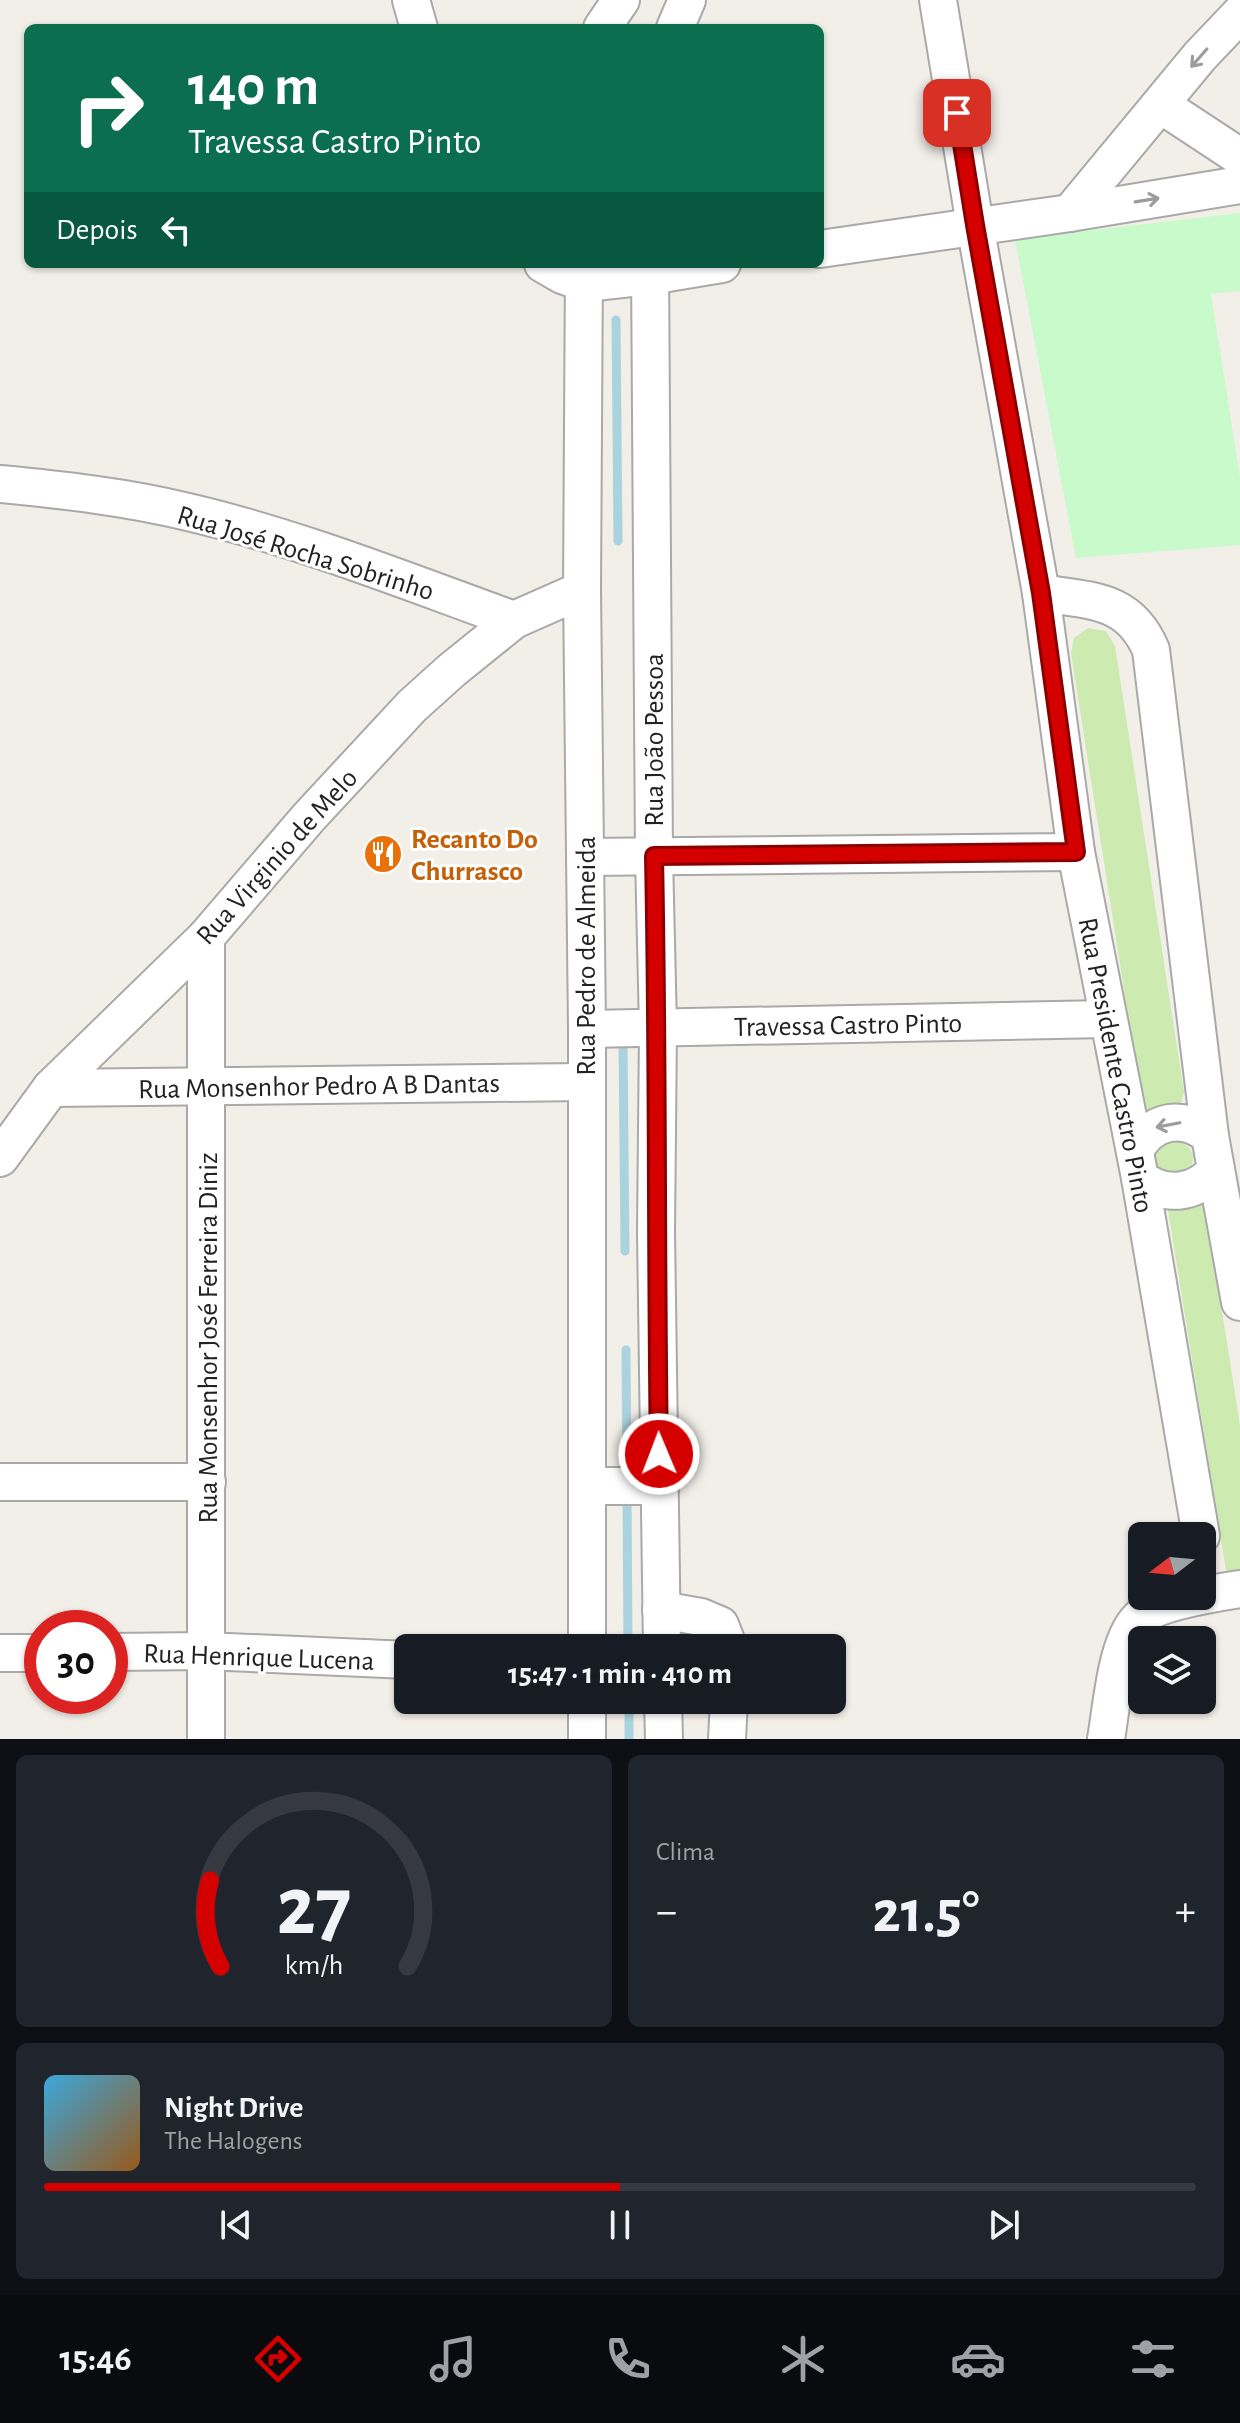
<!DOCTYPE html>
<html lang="pt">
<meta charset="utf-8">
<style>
:root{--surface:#171b24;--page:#20242c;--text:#f1f3f6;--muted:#9ea1a6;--line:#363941;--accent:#d40000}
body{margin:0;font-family:"Alegreya Sans",sans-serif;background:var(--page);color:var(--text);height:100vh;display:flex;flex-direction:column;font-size:30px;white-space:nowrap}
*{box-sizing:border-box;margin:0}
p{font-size:26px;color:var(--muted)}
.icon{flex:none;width:44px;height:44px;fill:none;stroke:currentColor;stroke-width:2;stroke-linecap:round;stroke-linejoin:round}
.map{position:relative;height:1739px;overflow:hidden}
.panel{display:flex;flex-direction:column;gap:16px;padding:16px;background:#0d0f14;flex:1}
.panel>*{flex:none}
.guide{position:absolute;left:24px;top:24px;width:800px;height:244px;border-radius:12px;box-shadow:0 2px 6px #0004;background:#0b6e4f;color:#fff;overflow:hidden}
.needle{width:52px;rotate:254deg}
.fabs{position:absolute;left:1128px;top:1522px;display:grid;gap:16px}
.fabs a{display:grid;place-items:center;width:88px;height:88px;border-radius:12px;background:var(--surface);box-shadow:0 2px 6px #0004;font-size:40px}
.speed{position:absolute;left:24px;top:1610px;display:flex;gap:16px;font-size:40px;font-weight:700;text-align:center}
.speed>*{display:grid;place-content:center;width:104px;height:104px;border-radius:50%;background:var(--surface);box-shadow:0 2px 6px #0004;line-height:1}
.speed .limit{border:12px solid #d22;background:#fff;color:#111}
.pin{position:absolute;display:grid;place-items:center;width:68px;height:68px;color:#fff;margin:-34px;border-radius:16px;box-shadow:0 4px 12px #0006}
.me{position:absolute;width:88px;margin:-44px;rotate:359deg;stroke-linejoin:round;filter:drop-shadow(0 0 6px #0008)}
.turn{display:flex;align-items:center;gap:28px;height:168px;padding:0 32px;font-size:36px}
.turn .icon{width:104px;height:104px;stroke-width:2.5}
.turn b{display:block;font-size:56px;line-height:68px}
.then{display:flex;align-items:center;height:76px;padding:0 32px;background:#0003;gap:16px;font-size:30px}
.big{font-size:60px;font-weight:700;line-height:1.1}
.panel .tile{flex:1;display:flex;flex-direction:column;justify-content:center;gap:12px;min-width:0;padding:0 28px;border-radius:12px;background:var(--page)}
.panel .dial{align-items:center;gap:0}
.dial svg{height:208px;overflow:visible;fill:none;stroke:var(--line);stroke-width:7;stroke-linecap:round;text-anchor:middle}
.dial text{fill:var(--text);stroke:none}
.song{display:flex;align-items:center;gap:24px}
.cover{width:96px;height:96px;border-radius:12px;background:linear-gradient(135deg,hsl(200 70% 55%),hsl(30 70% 35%))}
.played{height:8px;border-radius:4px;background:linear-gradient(90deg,var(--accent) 50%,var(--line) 50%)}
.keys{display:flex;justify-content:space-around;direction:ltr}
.heat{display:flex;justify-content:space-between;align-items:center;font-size:44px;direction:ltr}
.panel .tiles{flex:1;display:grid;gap:16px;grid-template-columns:1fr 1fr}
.tile:last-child{grid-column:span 2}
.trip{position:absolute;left:394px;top:1634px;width:452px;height:80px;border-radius:12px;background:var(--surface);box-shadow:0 2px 6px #0004;font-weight:700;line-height:80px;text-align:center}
.tab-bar{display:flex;height:128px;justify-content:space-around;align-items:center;background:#090b0e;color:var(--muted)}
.tab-bar .icon{width:56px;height:56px}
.tab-bar .on{color:var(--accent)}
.tab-bar b{font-size:36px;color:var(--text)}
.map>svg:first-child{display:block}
</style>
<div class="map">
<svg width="1240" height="1739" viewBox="0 0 1240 1739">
<rect width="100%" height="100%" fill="#f2efe9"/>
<g fill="#cdebb0">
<path d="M 1088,628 L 1106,631 L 1115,646 L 1184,1092 L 1181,1103 L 1174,1113 L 1153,1115 L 1142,1104 L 1071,653 L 1074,638 Z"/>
<path d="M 1166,1140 C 1195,1140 1204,1164 1177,1178 L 1155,1168 C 1154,1154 1155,1150 1166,1140 Z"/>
<path d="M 1205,1204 L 1240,1425 L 1240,1582 L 1228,1583 L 1168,1210 Z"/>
</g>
<path fill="#c8facc" d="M 1240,213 L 1240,291 L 1211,294 L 1240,477 L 1240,545 L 1076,558 L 1015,239 Z"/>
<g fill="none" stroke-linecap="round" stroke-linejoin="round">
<g stroke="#aad3df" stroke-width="9">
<path d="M 616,320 L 618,541"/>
<path d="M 623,1042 L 625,1251"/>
<path d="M 626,1350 L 627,1477"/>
<path d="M 627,1491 L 628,1648"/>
<path d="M 629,1700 L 629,1739"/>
</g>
<g stroke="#a9a9a9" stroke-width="40">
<g id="minor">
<path d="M 411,0 L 419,28"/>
<path d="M 938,0 L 975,225 L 1041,593 L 1076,852 L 1140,1178 L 1201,1536"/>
<path d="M 602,28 L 621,0"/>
<path d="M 675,28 L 687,0"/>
<path d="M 1161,105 L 1240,157"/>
<path d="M 1070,213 L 1200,56 L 1240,14"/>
<path d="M 820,249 L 1070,213 L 1240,185"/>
<path d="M 543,264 L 562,275 L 585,283 L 650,276 L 722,264"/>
<path d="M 584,264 L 582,590 L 587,1029 L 587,1648"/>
<path d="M 650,264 L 654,856 L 658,1028 L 656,1232 L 662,1648"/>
<path d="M 0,484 C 63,490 126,497 188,512 C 299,538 406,581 514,620"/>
<path d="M 1041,593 C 1090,601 1129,598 1151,650 L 1210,1136 L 1240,1302"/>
<path d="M 585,857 L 1076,852"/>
<path d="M 587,1029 L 1108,1019"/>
<path d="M 51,1088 L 586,1082"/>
<path d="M 1135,1151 C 1150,1120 1183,1113 1210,1136"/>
<path d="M 0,1158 L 51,1088 L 206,937 L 309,817 L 412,706 L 452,670 L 514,620 L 582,590"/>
<path d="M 1140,1178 C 1165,1198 1196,1194 1216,1170"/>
<path d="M 0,1482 L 207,1482"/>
<path d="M 587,1486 L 659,1486"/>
<path d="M 661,1610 L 701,1617 L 720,1625 L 729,1648"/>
<path d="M 110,1652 L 206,1651 L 408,1660"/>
<path d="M 0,1653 L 42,1653"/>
<path d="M 663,1700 L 664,1739"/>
<path d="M 206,1739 L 206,937"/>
<path d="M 587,1739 L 587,1700"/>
<path d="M 727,1739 L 729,1700"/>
<path d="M 1106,1739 C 1112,1706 1116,1635 1143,1615 C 1163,1601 1215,1593 1240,1589"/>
</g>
</g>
<use href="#minor" stroke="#fff" stroke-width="36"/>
</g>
<defs><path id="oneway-shaft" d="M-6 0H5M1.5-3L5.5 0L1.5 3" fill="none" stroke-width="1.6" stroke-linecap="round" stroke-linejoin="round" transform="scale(2)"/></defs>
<g stroke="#9c9c9c">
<use href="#oneway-shaft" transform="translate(1199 58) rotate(131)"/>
<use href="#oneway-shaft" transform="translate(1147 200) rotate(-9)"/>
<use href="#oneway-shaft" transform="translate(1168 1125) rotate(169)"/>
</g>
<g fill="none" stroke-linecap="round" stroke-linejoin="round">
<g stroke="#8a0000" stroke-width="20">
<path id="route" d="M 659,1454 C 656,1255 658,1056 654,856 L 1076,852 L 1041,593 L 975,225 L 957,113"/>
</g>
<use href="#route" stroke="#d40000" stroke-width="14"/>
</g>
<defs>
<g id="restaurant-disc" transform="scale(2)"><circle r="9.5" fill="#e8710a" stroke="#fff"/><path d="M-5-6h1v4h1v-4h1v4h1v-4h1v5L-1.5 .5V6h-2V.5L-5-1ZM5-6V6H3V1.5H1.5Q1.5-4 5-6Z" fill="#fff"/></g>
</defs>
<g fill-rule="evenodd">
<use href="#restaurant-disc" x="383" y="854"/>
</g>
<g text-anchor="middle" stroke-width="6" stroke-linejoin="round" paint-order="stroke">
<g font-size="28" fill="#222" stroke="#fff">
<text transform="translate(306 552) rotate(17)" y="10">Rua José Rocha Sobrinho</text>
<text transform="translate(653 740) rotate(-90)" y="10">Rua João Pessoa</text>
<text transform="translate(276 856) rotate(-48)" y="10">Rua Virginio de Melo</text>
<text transform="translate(585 956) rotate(-90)" y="10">Rua Pedro de Almeida</text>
<text transform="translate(848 1024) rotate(-1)" y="10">Travessa Castro Pinto</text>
<text transform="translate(1117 1065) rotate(79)" y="10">Rua Presidente Castro Pinto</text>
<text transform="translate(319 1085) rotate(-1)" y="10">Rua Monsenhor Pedro A B Dantas</text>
<text transform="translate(207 1338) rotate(-90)" y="10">Rua Monsenhor José Ferreira Diniz</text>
<text transform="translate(259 1656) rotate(2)" y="10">Rua Henrique Lucena</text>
</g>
<g font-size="28" font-weight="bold" fill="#c56008" stroke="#fff" text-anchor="start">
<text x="411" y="848">Recanto Do<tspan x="411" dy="32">Churrasco</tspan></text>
</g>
</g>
</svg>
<div class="fabs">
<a><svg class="needle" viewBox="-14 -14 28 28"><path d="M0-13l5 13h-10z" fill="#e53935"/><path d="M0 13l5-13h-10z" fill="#9ea1a6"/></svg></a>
<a><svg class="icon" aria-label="layers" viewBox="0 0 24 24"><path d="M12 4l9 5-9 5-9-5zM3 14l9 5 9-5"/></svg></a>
</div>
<div class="speed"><div class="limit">30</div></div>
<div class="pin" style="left:957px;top:113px;background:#d93025"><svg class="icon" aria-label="arrive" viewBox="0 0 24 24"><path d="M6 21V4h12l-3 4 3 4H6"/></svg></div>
<svg class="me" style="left:659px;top:1454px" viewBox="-20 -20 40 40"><circle r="17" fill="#d40000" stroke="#fff" stroke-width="3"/><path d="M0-11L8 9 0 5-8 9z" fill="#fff"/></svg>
<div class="trip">15:47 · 1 min · 410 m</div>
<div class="guide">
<div class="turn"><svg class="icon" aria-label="right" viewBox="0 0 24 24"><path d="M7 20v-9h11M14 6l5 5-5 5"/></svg><div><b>140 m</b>Travessa Castro Pinto</div></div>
<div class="then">Depois<svg class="icon" aria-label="left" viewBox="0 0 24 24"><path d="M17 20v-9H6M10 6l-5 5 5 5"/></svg></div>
</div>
</div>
<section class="panel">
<div class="tiles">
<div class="tile dial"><svg viewBox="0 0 100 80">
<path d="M14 69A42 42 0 1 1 86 69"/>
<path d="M14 69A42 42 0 0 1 10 36" stroke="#d40000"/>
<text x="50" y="56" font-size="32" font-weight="700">27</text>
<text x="50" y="72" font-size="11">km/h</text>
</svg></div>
<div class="tile"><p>Clima</p>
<div class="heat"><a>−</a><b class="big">21.5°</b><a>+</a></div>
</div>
<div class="tile">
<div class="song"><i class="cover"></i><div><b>Night Drive</b><p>The Halogens</p></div></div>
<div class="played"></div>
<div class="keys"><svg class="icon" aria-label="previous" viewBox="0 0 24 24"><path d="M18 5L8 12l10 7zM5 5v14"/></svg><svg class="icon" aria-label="pause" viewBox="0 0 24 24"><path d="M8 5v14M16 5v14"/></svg><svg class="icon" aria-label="next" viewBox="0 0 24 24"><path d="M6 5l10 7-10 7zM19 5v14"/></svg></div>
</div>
</div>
</section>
<nav class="tab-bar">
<b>15:46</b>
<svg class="icon on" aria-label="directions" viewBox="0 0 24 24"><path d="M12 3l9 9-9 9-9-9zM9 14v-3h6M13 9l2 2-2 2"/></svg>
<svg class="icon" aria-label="music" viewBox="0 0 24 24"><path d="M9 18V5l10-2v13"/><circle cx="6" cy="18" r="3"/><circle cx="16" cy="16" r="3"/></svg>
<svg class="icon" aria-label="phone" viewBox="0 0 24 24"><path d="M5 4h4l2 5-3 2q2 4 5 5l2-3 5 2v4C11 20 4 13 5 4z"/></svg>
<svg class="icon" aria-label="climate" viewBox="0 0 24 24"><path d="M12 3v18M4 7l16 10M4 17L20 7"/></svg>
<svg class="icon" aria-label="car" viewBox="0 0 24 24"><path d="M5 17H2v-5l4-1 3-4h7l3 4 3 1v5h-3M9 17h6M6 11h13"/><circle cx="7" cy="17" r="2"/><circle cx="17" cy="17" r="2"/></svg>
<svg class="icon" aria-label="filters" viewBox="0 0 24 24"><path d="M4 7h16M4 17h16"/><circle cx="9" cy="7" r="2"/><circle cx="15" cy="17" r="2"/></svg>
</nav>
